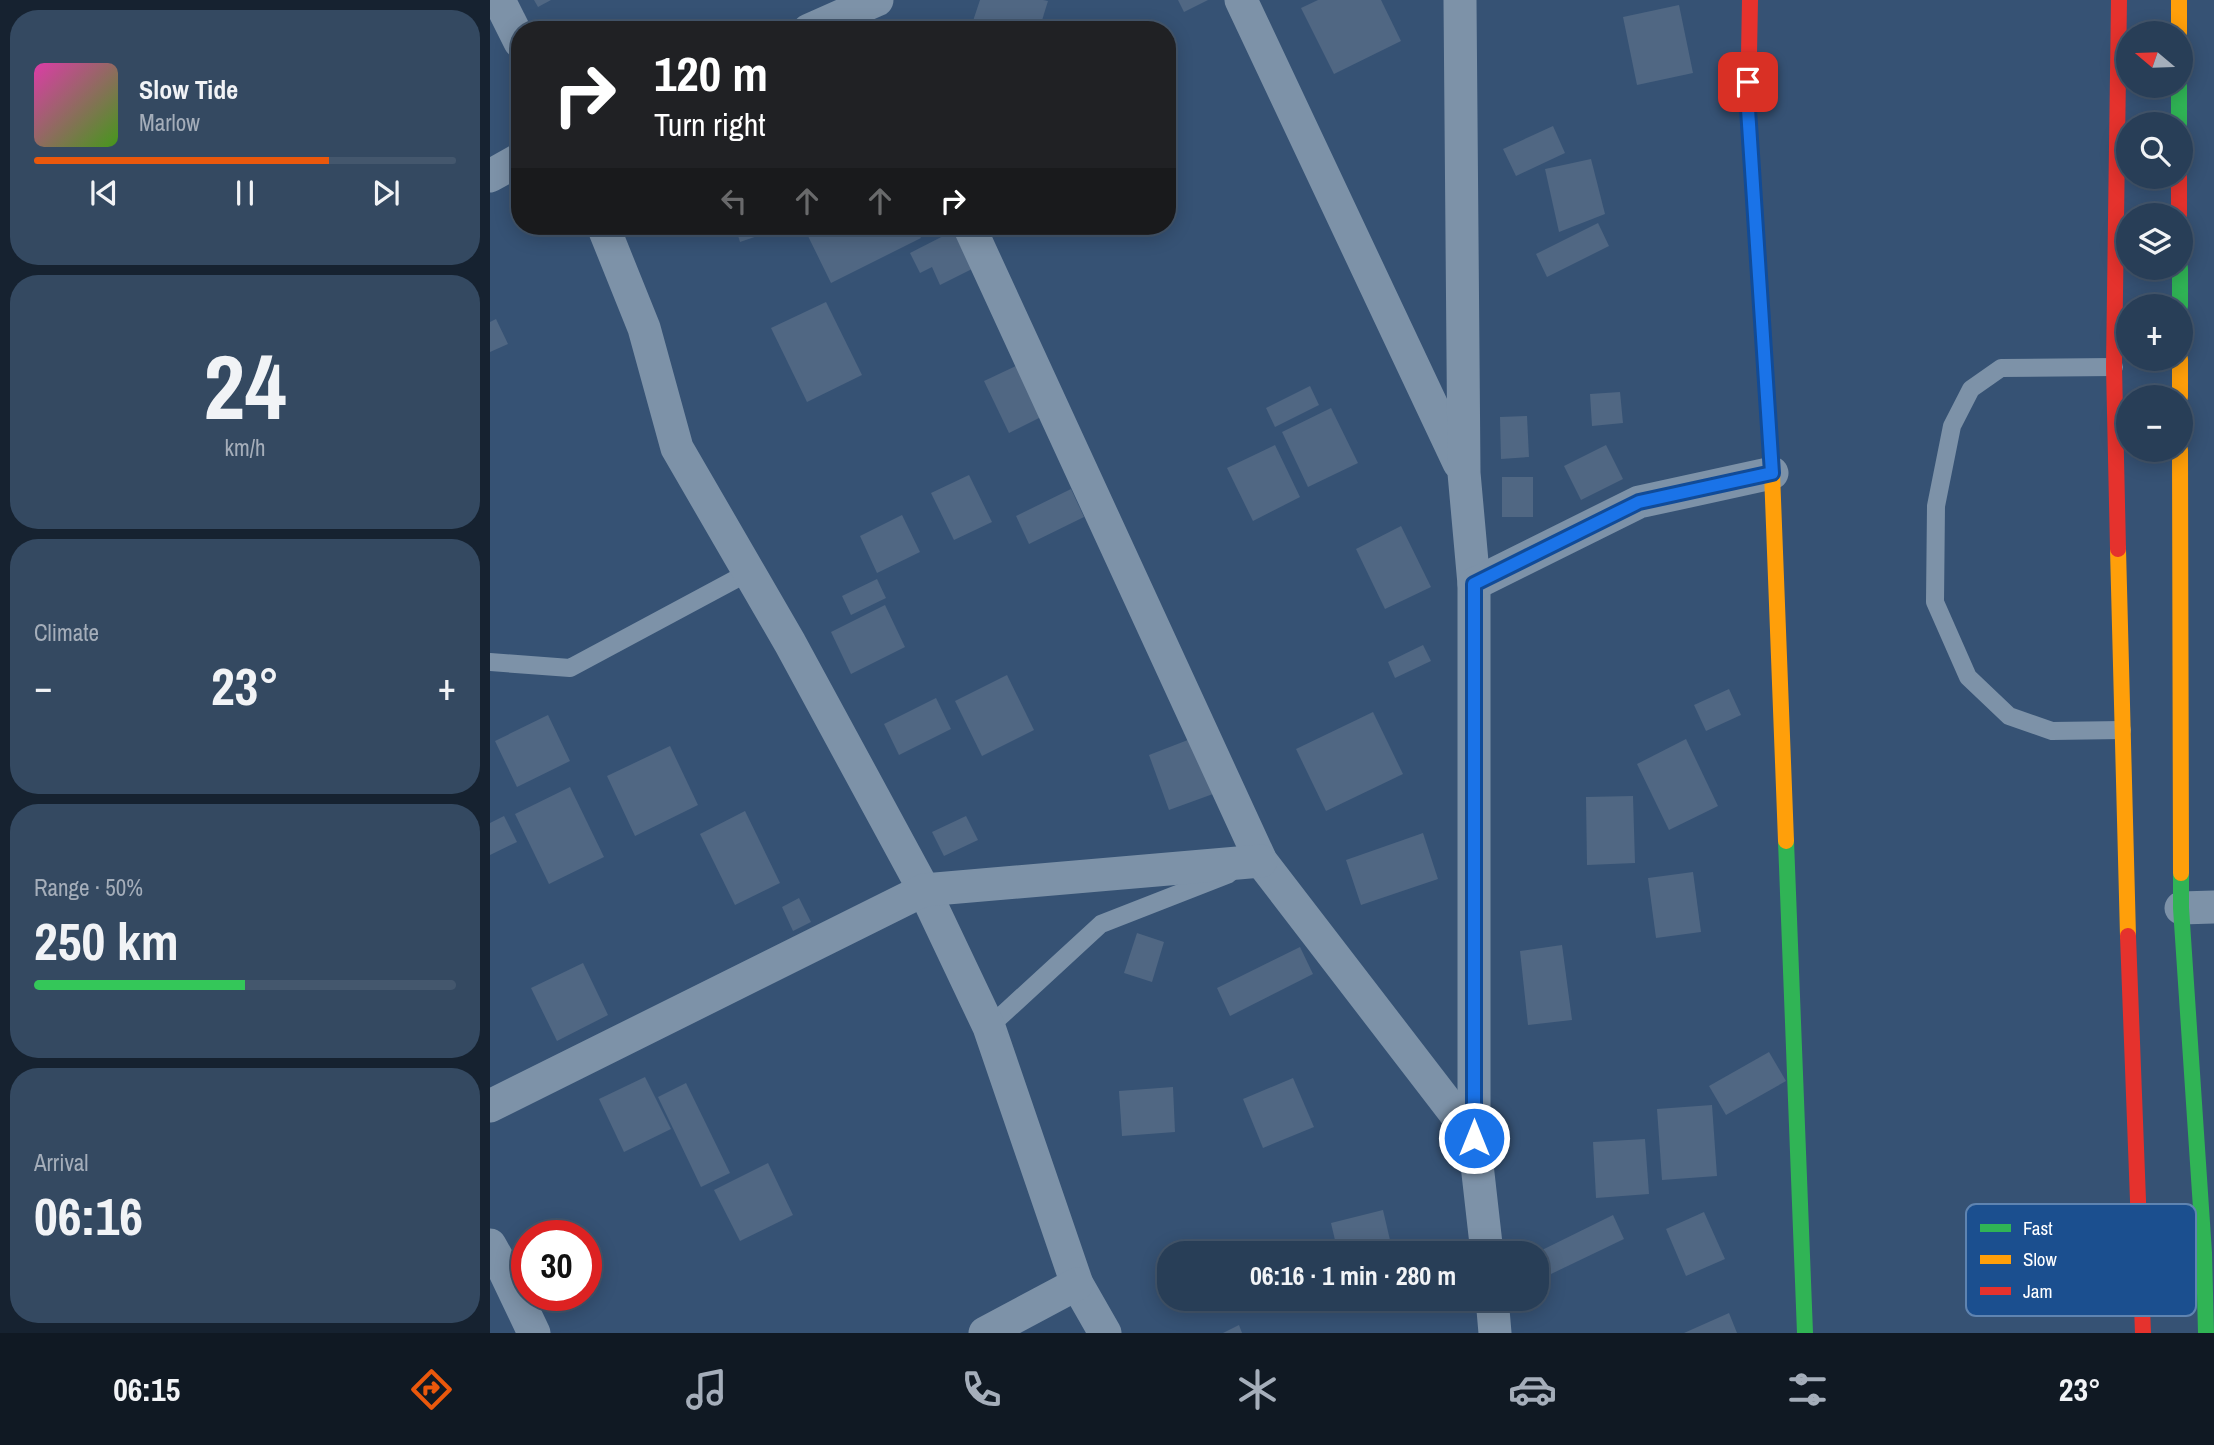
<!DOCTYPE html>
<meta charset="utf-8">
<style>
:root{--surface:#283e57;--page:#344961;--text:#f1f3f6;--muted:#a5aeba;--line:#44576d;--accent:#ea580c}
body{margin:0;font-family:"Archivo Narrow",sans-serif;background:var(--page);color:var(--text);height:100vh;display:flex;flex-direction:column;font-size:26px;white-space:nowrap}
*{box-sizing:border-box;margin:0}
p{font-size:23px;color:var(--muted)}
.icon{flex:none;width:38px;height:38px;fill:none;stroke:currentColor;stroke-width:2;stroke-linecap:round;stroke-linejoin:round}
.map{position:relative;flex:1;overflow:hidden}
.drawer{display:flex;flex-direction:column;gap:10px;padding:10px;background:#162230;width:490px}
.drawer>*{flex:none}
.hud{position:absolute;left:21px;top:21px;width:665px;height:214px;border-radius:28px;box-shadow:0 4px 18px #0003,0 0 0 2px var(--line);background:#202124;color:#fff;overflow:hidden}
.needle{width:46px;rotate:289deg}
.buttons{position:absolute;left:1626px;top:21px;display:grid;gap:14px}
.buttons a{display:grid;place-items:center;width:77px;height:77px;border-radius:50%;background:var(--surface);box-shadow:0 4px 18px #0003,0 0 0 2px var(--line);font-size:35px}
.speed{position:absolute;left:21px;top:1220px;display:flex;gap:14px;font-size:35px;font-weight:700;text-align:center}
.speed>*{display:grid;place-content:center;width:91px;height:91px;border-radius:50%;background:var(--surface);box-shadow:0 4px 18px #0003,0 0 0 2px var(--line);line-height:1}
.speed .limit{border:10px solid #d22;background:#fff;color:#111}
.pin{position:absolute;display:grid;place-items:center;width:60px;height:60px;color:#fff;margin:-30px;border-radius:14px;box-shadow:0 4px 10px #0006}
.me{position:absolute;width:77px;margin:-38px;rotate:0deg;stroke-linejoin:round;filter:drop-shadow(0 0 5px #0008)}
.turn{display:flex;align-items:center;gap:24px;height:147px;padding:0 28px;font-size:32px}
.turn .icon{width:91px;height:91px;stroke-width:2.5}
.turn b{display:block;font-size:49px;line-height:60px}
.lanes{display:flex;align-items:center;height:66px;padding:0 28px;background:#0003;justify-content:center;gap:35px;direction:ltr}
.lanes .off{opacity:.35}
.big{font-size:52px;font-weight:700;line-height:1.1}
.drawer .widget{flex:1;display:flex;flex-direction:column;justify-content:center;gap:10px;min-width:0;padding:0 24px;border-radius:28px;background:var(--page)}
.drawer .dial{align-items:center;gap:0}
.dial b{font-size:91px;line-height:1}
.song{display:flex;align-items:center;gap:21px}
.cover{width:84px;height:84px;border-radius:10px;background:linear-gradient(135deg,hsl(320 70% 55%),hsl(100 70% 35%))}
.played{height:7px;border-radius:4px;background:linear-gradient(90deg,var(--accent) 70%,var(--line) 70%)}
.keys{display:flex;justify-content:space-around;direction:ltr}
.heat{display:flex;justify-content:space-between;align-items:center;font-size:38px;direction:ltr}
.charge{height:10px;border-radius:5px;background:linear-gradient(90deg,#34c759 50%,var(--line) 0)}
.trip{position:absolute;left:667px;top:1241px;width:392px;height:70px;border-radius:28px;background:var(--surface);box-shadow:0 4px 18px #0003,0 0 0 2px var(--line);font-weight:700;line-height:70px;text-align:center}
.tab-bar{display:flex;height:112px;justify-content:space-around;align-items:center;background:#101923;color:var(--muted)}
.tab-bar .icon{width:49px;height:49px}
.tab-bar .current{color:var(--accent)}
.tab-bar b{font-size:32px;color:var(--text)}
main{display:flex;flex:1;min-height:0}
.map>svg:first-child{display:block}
</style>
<main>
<section class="drawer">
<div class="widget">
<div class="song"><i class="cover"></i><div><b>Slow Tide</b><p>Marlow</p></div></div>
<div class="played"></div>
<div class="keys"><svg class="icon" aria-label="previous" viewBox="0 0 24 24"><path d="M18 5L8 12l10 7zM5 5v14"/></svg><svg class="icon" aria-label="pause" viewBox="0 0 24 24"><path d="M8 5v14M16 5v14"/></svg><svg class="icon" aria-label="next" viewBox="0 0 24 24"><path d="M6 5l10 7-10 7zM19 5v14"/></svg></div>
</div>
<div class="widget dial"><b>24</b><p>km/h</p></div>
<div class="widget"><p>Climate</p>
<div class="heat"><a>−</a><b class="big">23°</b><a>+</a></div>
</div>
<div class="widget"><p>Range · 50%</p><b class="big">250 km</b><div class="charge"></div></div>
<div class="widget"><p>Arrival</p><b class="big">06:16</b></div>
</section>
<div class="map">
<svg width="1724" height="1333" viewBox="0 0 1724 1333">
<rect width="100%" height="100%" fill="#365274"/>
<g fill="#506783">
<path d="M 44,0 L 61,0 L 48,7 Z"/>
<path d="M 490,0 L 553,0 L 558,1 L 549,30 L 480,30 Z"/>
<path d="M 688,0 L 718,0 L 694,12 Z"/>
<path d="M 828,0 L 891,0 L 911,41 L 844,74 L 811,8 Z"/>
<path d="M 1189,5 L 1203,73 L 1147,85 L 1133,17 Z"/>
<path d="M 1063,126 L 1075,153 L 1026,176 L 1013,149 Z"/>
<path d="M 1101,159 L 1115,214 L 1069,232 L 1055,169 Z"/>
<path d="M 1108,223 L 1119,246 L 1057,277 L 1046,254 Z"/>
<path d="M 245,226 L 296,226 L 250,242 Z"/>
<path d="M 334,226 L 384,226 L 385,229 L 391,226 L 425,226 L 431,238 L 341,283 L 317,234 Z"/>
<path d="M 463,231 L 482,269 L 450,285 L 442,267 L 430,273 L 420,253 Z"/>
<path d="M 336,302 L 372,375 L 317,402 L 281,328 Z"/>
<path d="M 6,319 L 18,344 L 0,352 L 0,322 Z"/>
<path d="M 528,365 L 553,416 L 519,433 L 494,381 Z"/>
<path d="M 820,386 L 829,405 L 785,427 L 776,408 Z"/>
<path d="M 1130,392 L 1133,423 L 1102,426 L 1100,394 Z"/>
<path d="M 841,408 L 868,463 L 818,487 L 792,432 Z"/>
<path d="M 1037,416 L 1039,457 L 1011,459 L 1010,417 Z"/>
<path d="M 785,445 L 810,497 L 763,521 L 737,468 Z"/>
<path d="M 1116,445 L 1133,479 L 1091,500 L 1074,466 Z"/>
<path d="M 479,475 L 502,522 L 464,540 L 441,493 Z"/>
<rect x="1012" y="477" width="31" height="40"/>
<path d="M 581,489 L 594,517 L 539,544 L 526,516 Z"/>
<path d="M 412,515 L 430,552 L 387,573 L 370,536 Z"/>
<path d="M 911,526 L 941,587 L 895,609 L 866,549 Z"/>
<path d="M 387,579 L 396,598 L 361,615 L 352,596 Z"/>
<path d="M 395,605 L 415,647 L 361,674 L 341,632 Z"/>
<path d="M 933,645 L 941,661 L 905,678 L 898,662 Z"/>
<path d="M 517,675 L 544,730 L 492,756 L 465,701 Z"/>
<path d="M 1239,689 L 1251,715 L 1216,731 L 1204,705 Z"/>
<path d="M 446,698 L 461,729 L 409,755 L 394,724 Z"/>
<path d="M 883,712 L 913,774 L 836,811 L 806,749 Z"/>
<path d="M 58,715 L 80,761 L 27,787 L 5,741 Z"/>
<path d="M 703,738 L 723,794 L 679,810 L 659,755 Z"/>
<path d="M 1196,739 L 1228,806 L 1179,830 L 1147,764 Z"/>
<path d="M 180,746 L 208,805 L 145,836 L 117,776 Z"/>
<path d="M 80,787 L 114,857 L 59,884 L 25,814 Z"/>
<path d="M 1143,796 L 1145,863 L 1097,865 L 1096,797 Z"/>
<path d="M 255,811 L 290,883 L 245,905 L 210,834 Z"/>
<path d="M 14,816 L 27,842 L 0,855 L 0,823 Z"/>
<path d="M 476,816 L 488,840 L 454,856 L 442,832 Z"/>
<path d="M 933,833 L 948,879 L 871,905 L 856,860 Z"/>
<path d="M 1203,872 L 1211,932 L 1166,938 L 1158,878 Z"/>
<path d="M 309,898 L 321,922 L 303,931 L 292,907 Z"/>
<path d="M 647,933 L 674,942 L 662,982 L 634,973 Z"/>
<path d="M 1072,945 L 1082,1020 L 1038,1025 L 1030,951 Z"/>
<path d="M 810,947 L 823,974 L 740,1016 L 727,988 Z"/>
<path d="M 93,963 L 118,1015 L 67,1041 L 41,988 Z"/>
<path d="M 1279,1052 L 1296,1081 L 1236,1115 L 1219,1086 Z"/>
<path d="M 155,1077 L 181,1129 L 134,1152 L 109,1099 Z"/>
<path d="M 803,1078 L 824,1127 L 773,1148 L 753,1099 Z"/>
<path d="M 196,1083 L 240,1173 L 211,1187 L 168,1097 Z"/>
<path d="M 683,1087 L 685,1132 L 632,1136 L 629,1091 Z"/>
<path d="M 1222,1105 L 1227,1176 L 1172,1180 L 1167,1109 Z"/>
<path d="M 1155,1139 L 1159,1194 L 1106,1198 L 1103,1142 Z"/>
<path d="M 278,1163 L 303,1215 L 250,1241 L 224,1190 Z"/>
<path d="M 893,1210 L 903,1253 L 848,1253 L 841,1223 Z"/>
<path d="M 1214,1212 L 1235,1259 L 1196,1276 L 1176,1229 Z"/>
<path d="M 1123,1215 L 1134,1239 L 1061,1274 L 1050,1251 Z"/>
<path d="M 1239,1313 L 1247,1333 L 1194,1333 Z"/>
<path d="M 749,1325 L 752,1333 L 733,1333 Z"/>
</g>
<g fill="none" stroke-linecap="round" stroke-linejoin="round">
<g stroke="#7d92a8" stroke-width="18">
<path d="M 1624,367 L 1511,368 L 1481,389 L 1462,426 L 1446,506 L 1445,602 L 1478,677 L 1519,716 L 1562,731 L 1632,730"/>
<path d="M 0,662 L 80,668 L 259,572"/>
<path d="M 499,1027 L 611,924 L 739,874"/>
</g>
<g stroke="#7d92a8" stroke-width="33">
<path d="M 9,0 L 30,42"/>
<path d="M 751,0 L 969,463"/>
<path d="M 970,0 L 974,473 L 984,584 L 984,1138 L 997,1253"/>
<path d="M 319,30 L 387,0"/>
<path d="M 0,176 L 30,159"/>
<path d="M 113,226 L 154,328 L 187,448 L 300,643 L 434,890 L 499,1027 L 587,1284 L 615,1333"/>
<path d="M 479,226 L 771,861 L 984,1138"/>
<path d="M 984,584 L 1149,502 L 1282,473"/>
<path d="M 1691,908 L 1724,907"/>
<path d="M 0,1106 L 434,890 L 771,861"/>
<path d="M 0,1245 L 14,1270 L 44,1333"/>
<path d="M 1002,1298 L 1005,1333"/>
<path d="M 495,1333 L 587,1284"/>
</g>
<g stroke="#30b455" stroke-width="16">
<path d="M 1689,86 L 1689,124"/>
<path d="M 1690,268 L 1690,306"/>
<path d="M 1296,841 L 1315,1333"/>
<path d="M 1691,873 L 1691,908 L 1714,1253 L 1716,1333"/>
</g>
<g stroke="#ff9f0a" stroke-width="16">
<path d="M 1689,0 L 1689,33"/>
<path d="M 1272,318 L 1282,473 L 1296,841"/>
<path d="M 1690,359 L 1690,397"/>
<path d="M 1690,450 L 1691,873"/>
<path d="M 1628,549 L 1638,936"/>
</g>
<g stroke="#e5322d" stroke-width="16">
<path d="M 1260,0 L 1258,109 L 1272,318"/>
<path d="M 1689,177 L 1689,215"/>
<path d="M 1628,549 L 1624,367 L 1629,0"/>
<path d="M 1638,936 L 1653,1333"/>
</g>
</g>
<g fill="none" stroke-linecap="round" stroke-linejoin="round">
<g stroke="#114b97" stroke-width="18">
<path id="route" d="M 984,1138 L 984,584 L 1149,502 L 1282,473 L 1258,109 L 1258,82"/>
</g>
<use href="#route" stroke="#1a73e8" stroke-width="12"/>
</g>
<rect x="1476" y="1204" width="230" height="112" rx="10" fill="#1b4f8f" stroke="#5f84b1" stroke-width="2"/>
<rect x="1490" y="1224" width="31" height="8" fill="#30b455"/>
<rect x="1490" y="1255" width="31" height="9" fill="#ff9f0a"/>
<rect x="1490" y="1287" width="31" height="8" fill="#e5322d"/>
<g font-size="19" fill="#fff">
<text x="1533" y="1235">Fast</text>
<text x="1533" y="1266">Slow</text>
<text x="1533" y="1298">Jam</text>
</g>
</svg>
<div class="buttons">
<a><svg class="needle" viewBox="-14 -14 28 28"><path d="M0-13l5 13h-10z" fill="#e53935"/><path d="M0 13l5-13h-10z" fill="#a5aeba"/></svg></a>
<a><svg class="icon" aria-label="search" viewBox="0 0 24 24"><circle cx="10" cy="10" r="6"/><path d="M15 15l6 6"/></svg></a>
<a><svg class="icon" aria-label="layers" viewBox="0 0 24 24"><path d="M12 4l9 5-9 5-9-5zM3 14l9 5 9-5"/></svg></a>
<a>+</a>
<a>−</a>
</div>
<div class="speed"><div class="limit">30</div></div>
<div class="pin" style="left:1258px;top:82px;background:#d93025"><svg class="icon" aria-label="arrive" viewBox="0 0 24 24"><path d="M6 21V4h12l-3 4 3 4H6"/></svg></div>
<svg class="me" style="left:984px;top:1138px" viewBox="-20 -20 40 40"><circle r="17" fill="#1a73e8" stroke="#fff" stroke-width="3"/><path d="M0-11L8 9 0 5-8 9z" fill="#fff"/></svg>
<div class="trip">06:16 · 1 min · 280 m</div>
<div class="hud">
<div class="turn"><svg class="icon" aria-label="right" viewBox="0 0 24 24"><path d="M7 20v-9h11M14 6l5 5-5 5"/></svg><div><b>120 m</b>Turn right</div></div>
<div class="lanes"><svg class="icon off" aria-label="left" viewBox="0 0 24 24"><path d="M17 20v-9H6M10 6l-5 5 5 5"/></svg><svg class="icon off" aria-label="ahead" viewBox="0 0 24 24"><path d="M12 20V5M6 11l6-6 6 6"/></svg><svg class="icon off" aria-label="ahead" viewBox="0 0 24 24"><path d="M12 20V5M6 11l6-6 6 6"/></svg><svg class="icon" aria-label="right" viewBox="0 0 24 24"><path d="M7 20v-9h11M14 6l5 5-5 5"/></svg></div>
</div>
</div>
</main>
<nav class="tab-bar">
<b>06:15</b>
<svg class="icon current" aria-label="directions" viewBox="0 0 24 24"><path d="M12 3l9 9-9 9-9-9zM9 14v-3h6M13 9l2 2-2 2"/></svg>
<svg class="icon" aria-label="music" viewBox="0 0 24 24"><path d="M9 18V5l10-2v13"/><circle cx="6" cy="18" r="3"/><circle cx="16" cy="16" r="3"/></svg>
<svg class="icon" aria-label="phone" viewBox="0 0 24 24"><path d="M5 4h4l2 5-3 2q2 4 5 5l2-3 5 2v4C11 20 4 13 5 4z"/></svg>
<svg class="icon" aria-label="climate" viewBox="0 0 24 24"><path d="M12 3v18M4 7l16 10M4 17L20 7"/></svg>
<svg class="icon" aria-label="car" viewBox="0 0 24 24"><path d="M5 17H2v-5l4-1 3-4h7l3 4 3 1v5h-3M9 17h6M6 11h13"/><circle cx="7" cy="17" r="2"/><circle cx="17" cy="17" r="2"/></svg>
<svg class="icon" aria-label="filters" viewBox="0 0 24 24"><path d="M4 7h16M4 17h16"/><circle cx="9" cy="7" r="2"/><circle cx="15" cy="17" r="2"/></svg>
<b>23°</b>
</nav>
